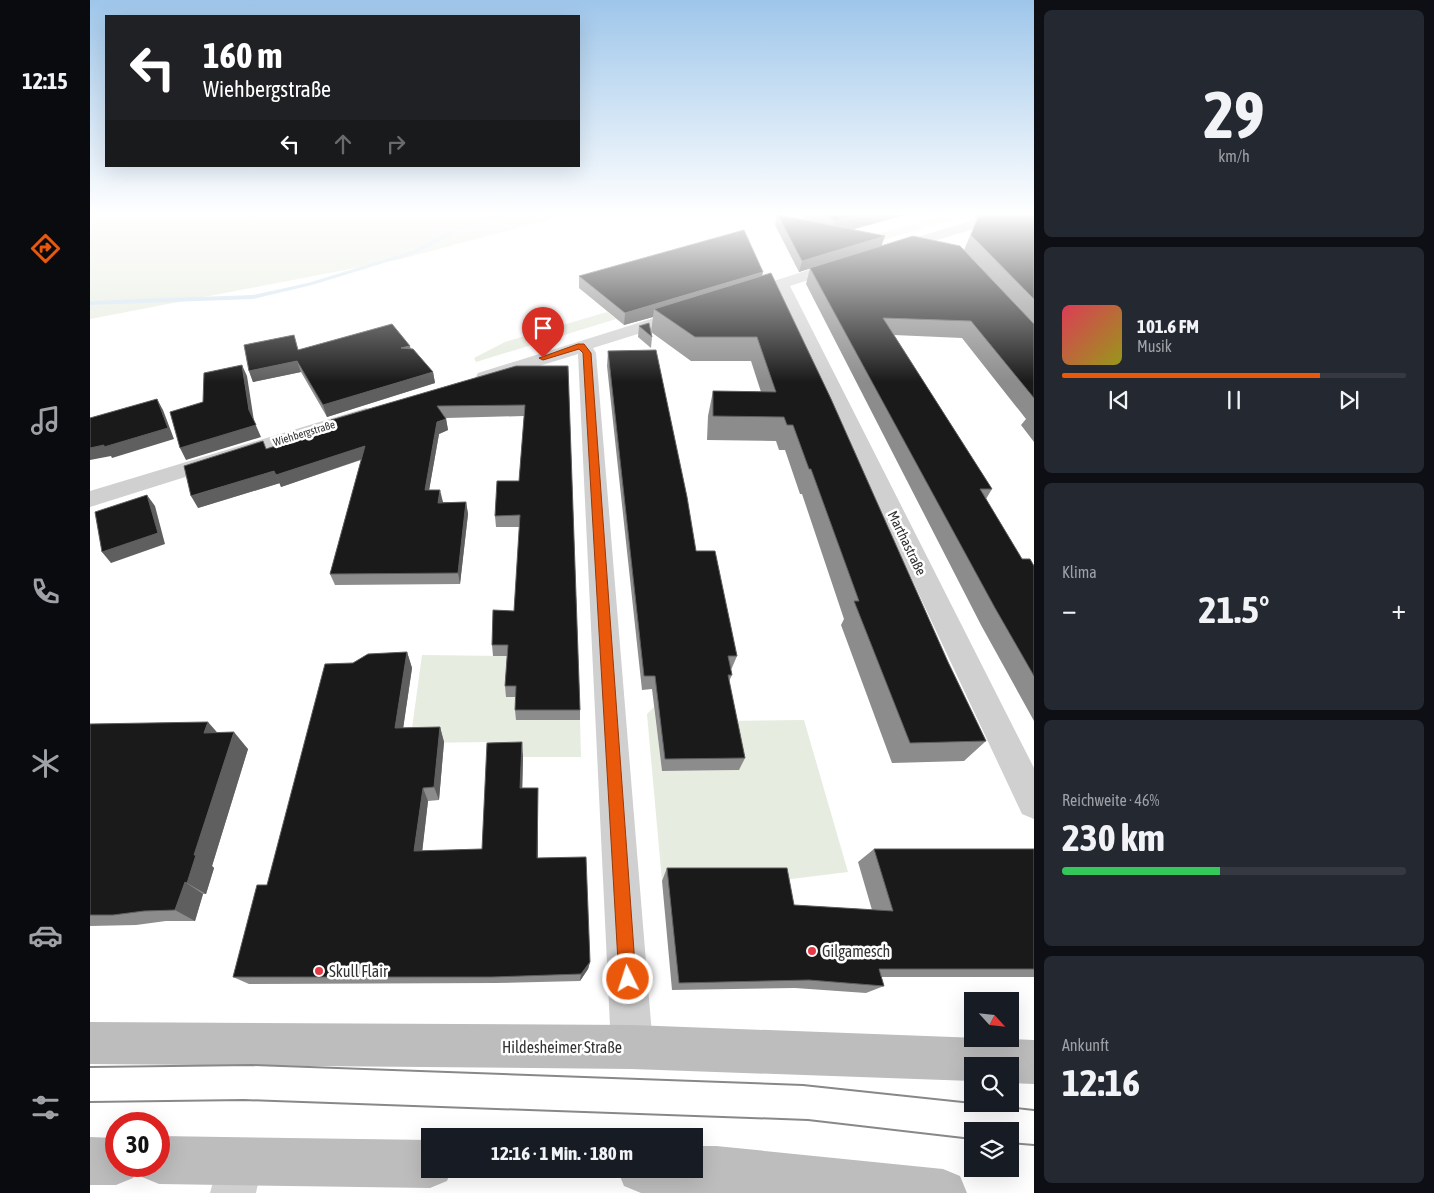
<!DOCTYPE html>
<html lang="de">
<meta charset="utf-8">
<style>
:root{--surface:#171b24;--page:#242831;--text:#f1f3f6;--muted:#9ea1a6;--line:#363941;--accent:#ea580c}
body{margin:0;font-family:"Asap Condensed",sans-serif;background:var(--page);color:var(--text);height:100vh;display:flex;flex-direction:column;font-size:19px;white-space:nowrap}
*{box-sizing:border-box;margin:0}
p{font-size:16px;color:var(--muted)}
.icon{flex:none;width:28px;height:28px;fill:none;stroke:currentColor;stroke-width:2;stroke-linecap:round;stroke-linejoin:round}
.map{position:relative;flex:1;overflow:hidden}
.sheet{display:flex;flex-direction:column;gap:10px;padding:10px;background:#0d0f14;width:400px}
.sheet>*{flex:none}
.top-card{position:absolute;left:15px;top:15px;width:475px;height:152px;border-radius:0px;box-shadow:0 5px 20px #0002;background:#202124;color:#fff;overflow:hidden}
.needle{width:32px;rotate:117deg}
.controls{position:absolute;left:874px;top:992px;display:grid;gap:10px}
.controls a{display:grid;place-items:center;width:55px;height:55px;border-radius:0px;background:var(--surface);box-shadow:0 5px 20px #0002;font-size:25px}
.speed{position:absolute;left:15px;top:1112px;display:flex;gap:10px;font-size:25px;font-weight:700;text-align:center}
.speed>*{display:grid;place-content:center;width:65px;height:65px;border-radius:50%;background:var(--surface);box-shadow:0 5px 20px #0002;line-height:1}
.speed .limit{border:8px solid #d22;background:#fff;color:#111}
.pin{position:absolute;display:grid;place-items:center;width:42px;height:42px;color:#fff;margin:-51px -21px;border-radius:50% 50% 50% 0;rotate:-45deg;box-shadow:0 0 5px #0007}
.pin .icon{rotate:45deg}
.me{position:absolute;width:55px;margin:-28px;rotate:356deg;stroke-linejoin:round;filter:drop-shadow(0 0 4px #0008)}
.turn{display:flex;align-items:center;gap:18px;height:105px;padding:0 15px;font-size:22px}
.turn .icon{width:65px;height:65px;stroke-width:2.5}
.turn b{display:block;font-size:35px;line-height:42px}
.lanes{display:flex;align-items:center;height:48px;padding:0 15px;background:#0003;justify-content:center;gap:25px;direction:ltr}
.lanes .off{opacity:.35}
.big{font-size:38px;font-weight:700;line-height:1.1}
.sheet .widget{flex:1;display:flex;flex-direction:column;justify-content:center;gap:8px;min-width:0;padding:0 18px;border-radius:8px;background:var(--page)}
.sheet .dial{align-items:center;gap:0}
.dial b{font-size:65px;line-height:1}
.song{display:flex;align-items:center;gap:15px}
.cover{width:60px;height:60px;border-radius:8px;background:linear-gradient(135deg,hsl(350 70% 55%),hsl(60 70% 35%))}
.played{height:5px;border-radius:2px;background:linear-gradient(90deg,var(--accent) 75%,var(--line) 75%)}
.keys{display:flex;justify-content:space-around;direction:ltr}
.heat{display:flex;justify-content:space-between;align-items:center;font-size:28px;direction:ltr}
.charge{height:8px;border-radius:4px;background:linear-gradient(90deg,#34c759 46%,var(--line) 0)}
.trip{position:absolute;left:331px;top:1128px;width:282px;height:50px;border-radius:0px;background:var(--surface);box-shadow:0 5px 20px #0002;font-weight:700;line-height:50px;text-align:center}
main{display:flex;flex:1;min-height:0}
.dock{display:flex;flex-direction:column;width:90px;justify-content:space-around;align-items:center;background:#090b0e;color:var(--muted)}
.dock .icon{width:35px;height:35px}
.dock .active{color:var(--accent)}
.dock b{font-size:22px;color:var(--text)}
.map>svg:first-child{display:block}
</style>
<main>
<nav class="dock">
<b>12:15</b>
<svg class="icon active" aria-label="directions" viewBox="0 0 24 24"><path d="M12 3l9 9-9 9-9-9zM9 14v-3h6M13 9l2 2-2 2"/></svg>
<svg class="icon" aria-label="music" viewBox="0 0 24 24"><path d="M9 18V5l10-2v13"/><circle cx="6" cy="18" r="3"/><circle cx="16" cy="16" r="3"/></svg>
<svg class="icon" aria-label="phone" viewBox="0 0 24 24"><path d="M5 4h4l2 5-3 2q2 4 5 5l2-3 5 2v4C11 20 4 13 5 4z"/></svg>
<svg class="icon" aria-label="climate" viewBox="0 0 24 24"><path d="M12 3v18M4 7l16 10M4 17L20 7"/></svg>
<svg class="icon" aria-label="car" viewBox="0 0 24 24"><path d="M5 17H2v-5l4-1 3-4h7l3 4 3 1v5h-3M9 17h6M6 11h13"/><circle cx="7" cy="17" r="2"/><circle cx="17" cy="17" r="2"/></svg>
<svg class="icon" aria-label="filters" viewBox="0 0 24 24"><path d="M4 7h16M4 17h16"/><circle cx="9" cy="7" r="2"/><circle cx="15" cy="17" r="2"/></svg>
</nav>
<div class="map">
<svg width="944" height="1193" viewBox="0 0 944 1193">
<rect width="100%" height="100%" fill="#fff"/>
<g fill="#e6ecdf">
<path d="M 0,215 L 477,215 L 307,260 L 0,319 Z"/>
<path d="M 852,215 L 878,215 L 839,227 L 828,222 Z"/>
<path d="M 824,223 L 835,228 L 790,241 L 780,236 Z"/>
<path d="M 517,312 L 526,319 L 386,362 L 384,358 L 415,342 Z"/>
<path d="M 429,650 L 426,720 L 490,720 L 491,757 L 400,757 L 401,742 L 320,743 L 332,655 L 414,656 Z"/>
<path d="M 564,707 L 572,771 L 648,770 L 639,721 L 714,720 L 758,872 L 685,881 L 572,881 L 557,714 Z"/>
</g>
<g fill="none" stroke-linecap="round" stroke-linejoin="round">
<path fill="#cfe2ee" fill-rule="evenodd" d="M 415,215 L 424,215 L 379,226 L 326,253 L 222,285 L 163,299 L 0,305 L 0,301 L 163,295 L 218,283 L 322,251 L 375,224 Z"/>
<g fill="#d0d0d0" fill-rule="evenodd">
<path d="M 900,215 L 921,215 L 919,218 L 808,252 L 798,252 L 796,249 L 798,246 Z"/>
<path d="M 753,259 L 758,261 L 761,264 L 758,267 L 700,286 L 944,768 L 944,819 L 932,814 L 686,290 L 652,301 L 646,299 L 644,296 L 646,293 Z"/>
<path d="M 596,308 L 602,309 L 604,313 L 602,317 L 503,348 L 506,353 L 563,1047 L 557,1062 L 542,1068 L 527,1062 L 521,1047 L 488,354 L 395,383 L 388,381 L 386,377 L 388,373 Z"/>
<path d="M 276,408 L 283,410 L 286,414 L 283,418 L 0,507 L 0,491 Z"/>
<path d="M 151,1138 L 167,1144 L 173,1160 L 166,1193 L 120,1193 L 129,1160 L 135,1144 Z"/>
</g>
<g fill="#bdbdbd" fill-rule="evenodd">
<path d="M 0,1022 L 542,1025 L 944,1040 L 944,1084 L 920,1083 L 920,1066 L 882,1066 L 882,1081 L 542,1069 L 0,1064 Z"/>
<path d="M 69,1136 L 340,1140 L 340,1169 L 362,1169 L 357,1181 L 340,1188 L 69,1184 L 52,1177 L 48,1166 L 69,1166 Z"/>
<path d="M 0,1137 L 26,1138 L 26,1166 L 47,1166 L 43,1178 L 26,1185 L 0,1185 Z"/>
<path d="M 605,1146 L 626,1146 L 853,1169 L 870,1176 L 877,1193 L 551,1193 L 534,1186 L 527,1169 L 605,1169 Z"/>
</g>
<g stroke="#888" stroke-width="2">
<path d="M 0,1067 L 162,1065 L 713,1085 L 882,1103"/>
<path d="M 0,1102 L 154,1100 L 718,1120 L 882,1139"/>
<path d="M 891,1104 L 944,1110"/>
<path d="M 920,1143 L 944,1145"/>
</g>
</g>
<g fill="#8c8c8c">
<path d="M 687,215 L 717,220 L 709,215 L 814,215 L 763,229 L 791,246 L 874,250 L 888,217 L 885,218 L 885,215 L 944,215 L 944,442 L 931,425 L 936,419 L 872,338 L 804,335 L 902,489 L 896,499 L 932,559 L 944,566 L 944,721 L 891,625 L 716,284 L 720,268 L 709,272 L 685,225 Z"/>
<path d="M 489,276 L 671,276 L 896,741 L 874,761 L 802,763 L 751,625 L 754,619 L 712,494 L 710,494 L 695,450 L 689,450 L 686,441 L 617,440 L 618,416 L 623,391 L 671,392 L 661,361 L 601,361 L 561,332 L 563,317 L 534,325 L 489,288 Z"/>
<path d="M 549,326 L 562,337 L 561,348 L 548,337 Z"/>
<path d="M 209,349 L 321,349 L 343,372 L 345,383 L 237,417 L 211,372 L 163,382 L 159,371 Z"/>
<path d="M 518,351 L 606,551 L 647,656 L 641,670 L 642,675 L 639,681 L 655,758 L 649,770 L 572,771 L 562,689 L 552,690 L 517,366 Z"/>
<path d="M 478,366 L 490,710 L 490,720 L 426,720 L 425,710 L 425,697 L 416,697 L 415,686 L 417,656 L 403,656 L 402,645 L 424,611 L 430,527 L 406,527 L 405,516 L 429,481 L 434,416 L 356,418 L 358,430 L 349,434 L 339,490 L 353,502 L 376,502 L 378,514 L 370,584 L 245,585 L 240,574 L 271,460 L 191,487 L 190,483 L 108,508 L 176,449 L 244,428 L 241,420 Z"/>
<path d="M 317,652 L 322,668 L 313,728 L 350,727 L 354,742 L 349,800 L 338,801 L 332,851 L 392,849 L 433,756 L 432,788 L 448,788 L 448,858 L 500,962 L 498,969 L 490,981 L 405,983 L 159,984 L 143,977 L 177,885 L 263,663 Z"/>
<path d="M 0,724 L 127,733 L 158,749 L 122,866 L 124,868 L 116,894 L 113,894 L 105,921 L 76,921 L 46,925 L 0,926 Z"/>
<path d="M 784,849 L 944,849 L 944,977 L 791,977 L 794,986 L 776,993 L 705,988 L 582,990 L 572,881 L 577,868 L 704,905 L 782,910 L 768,862 Z"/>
</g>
<g fill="#5f5f5f">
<path d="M 766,215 L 814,215 L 740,236 L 745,221 Z"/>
<path d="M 886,215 L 896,215 L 885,218 Z"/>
<path d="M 795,236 L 791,247 L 709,272 L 712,261 Z"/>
<path d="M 673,272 L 670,284 L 564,309 L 563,317 L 534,325 L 535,313 Z"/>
<path d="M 320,346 L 323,357 L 311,348 Z"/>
<path d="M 207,361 L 211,372 L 163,382 L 159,371 Z"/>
<path d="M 152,365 L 157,376 L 164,421 L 171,437 L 96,460 L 90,448 L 159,410 Z"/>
<path d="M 343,372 L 345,383 L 237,417 L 233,405 Z"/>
<path d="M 67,399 L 73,410 L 84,439 L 22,458 L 21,456 L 0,460 L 0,448 Z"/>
<path d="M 356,419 L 358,430 L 349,434 L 337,502 L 335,490 L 347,422 Z"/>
<path d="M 275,446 L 278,457 L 191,487 L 186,475 Z"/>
<path d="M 184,471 L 190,483 L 108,508 L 101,496 Z"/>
<path d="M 350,490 L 353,502 L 351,514 L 348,503 Z"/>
<path d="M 57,495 L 65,506 L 75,544 L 21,563 L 12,552 Z"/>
<path d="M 376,502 L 378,514 L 370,584 L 368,573 Z"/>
<path d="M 317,652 L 322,668 L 311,743 L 305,728 Z"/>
<path d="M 118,722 L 133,739 L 114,733 Z"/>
<path d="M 350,727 L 354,742 L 349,800 L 344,787 Z"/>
<path d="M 144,732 L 158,749 L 122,866 L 124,868 L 116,894 L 97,883 L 104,855 Z"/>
<path d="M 432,742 L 433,756 L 432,801 L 430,788 Z"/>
<path d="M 333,788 L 338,801 L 331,862 L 324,851 Z"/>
<path d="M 448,788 L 448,869 L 447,858 Z"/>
<path d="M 95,882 L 113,894 L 105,921 L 85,910 Z"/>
<path d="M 500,962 L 498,969 L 490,981 L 491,974 Z"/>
</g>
<g fill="#1a1a1a" stroke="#5f5f5f">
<path d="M 688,215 L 690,215 L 795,236 L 712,261 Z"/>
<path d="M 736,215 L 766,215 L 745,221 Z"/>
<path d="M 895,215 L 944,215 L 944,299 L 881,235 L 888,217 Z"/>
<path d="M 654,230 L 673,272 L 535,313 L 489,276 Z"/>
<path d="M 823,236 L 870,246 L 944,324 L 944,398 L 881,321 L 793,318 L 902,489 L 890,489 L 932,559 L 940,559 L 944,566 L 944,676 L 905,608 L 720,268 Z"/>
<path d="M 681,273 L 741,399 L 858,662 L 896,741 L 820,743 L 764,601 L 769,601 L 721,469 L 719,469 L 703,425 L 697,425 L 694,417 L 623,416 L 623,391 L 686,392 L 667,337 L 605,337 L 564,309 Z"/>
<path d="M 559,323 L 562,337 L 549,326 Z"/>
<path d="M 302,324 L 320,346 L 311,348 L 323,349 L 343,372 L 233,405 L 207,361 L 159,371 L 154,345 L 204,335 L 208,350 Z"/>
<path d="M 566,350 L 597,497 L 606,551 L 625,551 L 647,656 L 638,656 L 642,675 L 638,675 L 655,758 L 575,759 L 565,676 L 554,676 L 518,351 Z"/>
<path d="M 152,365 L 159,410 L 166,425 L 90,448 L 80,412 L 113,402 L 114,373 Z"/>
<path d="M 426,366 L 478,366 L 490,710 L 425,710 L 426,686 L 415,686 L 418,645 L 402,645 L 403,610 L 424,611 L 430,515 L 405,516 L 407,481 L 429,481 L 435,405 L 347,406 L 356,419 L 347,422 L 335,490 L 350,490 L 348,503 L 376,502 L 368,573 L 240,574 L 275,446 L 186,475 L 184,471 L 101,496 L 94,466 L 173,441 L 176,449 L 245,427 L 241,420 Z"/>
<path d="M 67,399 L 78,428 L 14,447 L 14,445 L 0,448 L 0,418 Z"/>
<path d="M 57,495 L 68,533 L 12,552 L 5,512 Z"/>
<path d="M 317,652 L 305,728 L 350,727 L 344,787 L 333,788 L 324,851 L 392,849 L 397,743 L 432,742 L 430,788 L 448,788 L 447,858 L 496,857 L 500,962 L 491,974 L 402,977 L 143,977 L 167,885 L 177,885 L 235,664 L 263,663 L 278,654 Z"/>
<path d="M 118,722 L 114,733 L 144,732 L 104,855 L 106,855 L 97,883 L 95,882 L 85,910 L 54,911 L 23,915 L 0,915 L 0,724 Z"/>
<path d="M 784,849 L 944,849 L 944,969 L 789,969 L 794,986 L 719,980 L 589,983 L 577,868 L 697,868 L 704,905 L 803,911 Z"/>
</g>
<linearGradient id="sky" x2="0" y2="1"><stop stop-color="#9ec6ea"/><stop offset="0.56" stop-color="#fff"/><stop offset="1" stop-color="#fff" stop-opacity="0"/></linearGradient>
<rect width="944" height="382" fill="url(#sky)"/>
<path fill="#ea580c" stroke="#983908" d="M 488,344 L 494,344 L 501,353 L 546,979 L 544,985 L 538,987 L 532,985 L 529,979 L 493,353 L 489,349 L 453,360 L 449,358 Z"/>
<g fill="#e63946" stroke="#fff" stroke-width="2">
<circle cx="722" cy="951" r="5"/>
<circle cx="229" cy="971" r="5"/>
</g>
<g text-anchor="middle" stroke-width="5" stroke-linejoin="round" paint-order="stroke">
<g font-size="11" fill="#333" stroke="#fff">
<text transform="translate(214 433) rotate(-17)" y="4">Wiehbergstraße</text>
</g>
<g font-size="14" fill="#333" stroke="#fff">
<text transform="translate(817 543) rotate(64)" y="5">Marthastraße</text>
</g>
<g font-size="16" fill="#333" stroke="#fff" text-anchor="start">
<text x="732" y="957">Gilgamesch</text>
<text x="239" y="977">Skull Flair</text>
</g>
<g font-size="16" fill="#333" stroke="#fff">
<text x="472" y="1053">Hildesheimer Straße</text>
</g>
</g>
</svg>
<div class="controls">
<a><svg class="needle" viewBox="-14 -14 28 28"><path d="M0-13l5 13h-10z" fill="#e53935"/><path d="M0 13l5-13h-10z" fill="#9ea1a6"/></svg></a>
<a><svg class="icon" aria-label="search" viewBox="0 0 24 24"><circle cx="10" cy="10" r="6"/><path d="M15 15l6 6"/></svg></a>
<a><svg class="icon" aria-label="layers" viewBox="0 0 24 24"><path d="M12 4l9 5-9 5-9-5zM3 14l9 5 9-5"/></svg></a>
</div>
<div class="speed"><div class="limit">30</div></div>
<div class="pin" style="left:453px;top:358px;background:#d93025"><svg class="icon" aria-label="arrive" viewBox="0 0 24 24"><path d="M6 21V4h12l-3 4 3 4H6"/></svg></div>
<svg class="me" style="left:538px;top:979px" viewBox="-20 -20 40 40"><circle r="17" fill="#ea580c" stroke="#fff" stroke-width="3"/><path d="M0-11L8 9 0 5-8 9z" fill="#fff"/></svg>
<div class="trip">12:16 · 1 Min. · 180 m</div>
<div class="top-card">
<div class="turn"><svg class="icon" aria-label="left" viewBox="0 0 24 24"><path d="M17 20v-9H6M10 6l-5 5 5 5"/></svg><div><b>160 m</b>Wiehbergstraße</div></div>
<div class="lanes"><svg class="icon" aria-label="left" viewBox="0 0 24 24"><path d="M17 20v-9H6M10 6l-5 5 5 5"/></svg><svg class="icon off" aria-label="ahead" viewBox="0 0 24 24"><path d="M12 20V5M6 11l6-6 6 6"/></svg><svg class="icon off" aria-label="right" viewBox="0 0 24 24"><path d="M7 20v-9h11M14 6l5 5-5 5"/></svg></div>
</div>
</div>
<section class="sheet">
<div class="widget dial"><b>29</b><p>km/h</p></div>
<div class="widget">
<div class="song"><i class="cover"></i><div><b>101.6 FM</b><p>Musik</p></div></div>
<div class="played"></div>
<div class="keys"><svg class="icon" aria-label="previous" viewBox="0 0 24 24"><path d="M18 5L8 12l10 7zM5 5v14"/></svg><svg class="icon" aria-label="pause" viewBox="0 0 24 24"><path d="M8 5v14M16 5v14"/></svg><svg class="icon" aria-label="next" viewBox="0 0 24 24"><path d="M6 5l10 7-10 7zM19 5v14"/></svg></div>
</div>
<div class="widget"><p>Klima</p>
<div class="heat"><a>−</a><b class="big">21.5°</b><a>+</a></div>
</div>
<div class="widget"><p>Reichweite · 46%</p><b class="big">230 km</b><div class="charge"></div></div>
<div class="widget"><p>Ankunft</p><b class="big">12:16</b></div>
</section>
</main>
